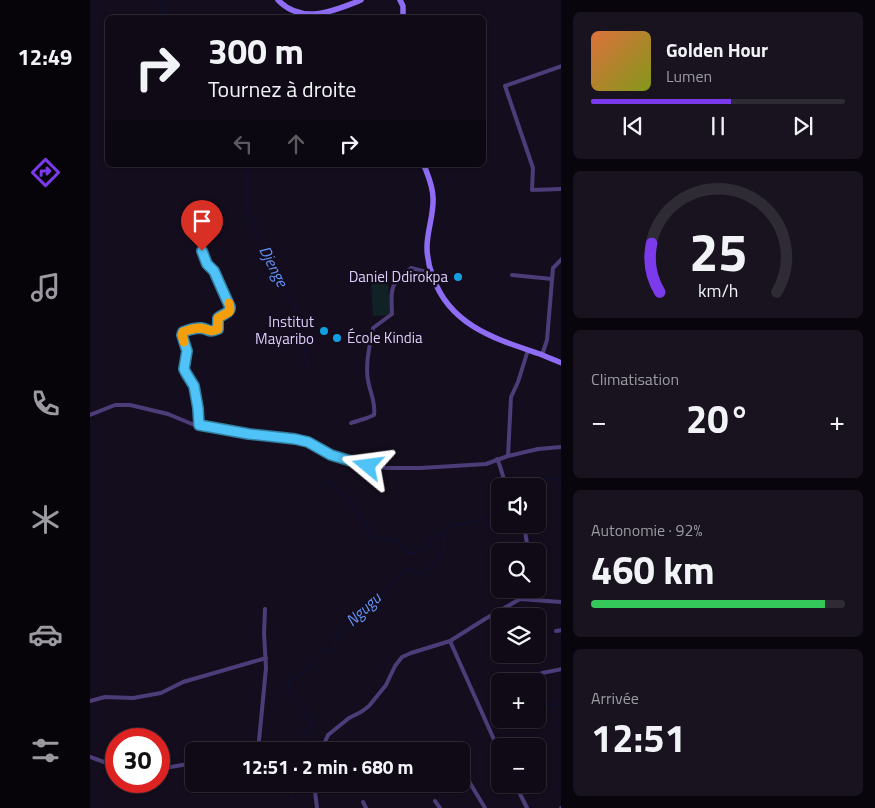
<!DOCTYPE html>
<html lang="fr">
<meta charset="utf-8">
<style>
:root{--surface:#0f0a16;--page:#18131f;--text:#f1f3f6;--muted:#9b9aa1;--line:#2f2b35;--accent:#7c3aed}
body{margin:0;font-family:"Titillium Web",sans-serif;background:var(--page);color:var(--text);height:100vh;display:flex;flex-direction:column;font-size:19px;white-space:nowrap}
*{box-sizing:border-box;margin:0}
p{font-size:16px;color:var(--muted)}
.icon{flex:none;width:28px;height:28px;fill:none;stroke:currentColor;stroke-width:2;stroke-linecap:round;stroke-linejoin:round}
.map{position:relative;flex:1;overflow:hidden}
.panel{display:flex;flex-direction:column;gap:12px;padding:12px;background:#08060c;width:314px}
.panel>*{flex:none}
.guide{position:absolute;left:15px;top:15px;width:381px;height:152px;border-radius:8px;box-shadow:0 1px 4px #0004,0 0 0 1px var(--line);background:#0f0a16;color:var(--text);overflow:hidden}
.controls{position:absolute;left:401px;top:478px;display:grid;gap:10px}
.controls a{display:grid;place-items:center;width:55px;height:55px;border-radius:8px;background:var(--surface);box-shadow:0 1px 4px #0004,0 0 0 1px var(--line);font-size:25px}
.speed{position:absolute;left:15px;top:728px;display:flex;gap:10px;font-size:25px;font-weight:700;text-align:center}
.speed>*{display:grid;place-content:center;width:65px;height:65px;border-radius:50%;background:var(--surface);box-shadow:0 1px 4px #0004,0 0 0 1px var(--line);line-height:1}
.speed .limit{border:8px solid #d22;background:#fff;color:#111}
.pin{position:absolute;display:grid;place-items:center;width:42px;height:42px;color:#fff;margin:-51px -21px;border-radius:50% 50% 50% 0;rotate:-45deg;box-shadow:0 0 5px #0007}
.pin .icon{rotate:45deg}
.me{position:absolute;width:55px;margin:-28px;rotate:286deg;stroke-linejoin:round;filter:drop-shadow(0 0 4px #0008)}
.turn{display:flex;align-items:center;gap:18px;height:105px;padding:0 20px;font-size:22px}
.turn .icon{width:65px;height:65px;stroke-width:2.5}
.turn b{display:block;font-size:35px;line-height:42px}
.lanes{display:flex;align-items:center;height:48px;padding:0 20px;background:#0003;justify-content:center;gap:25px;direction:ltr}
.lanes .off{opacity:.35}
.big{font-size:38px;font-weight:700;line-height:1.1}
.panel .tile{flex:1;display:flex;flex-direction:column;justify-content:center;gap:8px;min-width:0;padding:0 18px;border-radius:8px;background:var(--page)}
.panel .dial{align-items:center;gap:0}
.dial svg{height:130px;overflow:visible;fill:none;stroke:var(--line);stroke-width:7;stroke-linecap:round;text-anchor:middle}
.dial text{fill:var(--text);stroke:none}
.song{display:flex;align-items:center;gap:15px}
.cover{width:60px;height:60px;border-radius:8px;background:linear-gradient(135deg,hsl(20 70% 55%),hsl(70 70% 35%))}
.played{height:5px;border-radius:2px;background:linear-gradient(90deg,var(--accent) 55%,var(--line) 55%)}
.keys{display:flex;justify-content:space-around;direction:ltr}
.heat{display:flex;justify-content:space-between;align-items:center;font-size:28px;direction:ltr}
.charge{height:8px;border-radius:4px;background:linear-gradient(90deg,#34c759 92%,var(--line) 0)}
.trip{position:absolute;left:95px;top:742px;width:285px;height:50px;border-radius:8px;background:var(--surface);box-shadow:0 1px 4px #0004,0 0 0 1px var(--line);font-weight:700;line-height:50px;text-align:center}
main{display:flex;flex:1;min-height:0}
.menu{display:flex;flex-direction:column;width:90px;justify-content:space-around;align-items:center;background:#060409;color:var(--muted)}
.menu .icon{width:35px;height:35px}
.menu .on{color:var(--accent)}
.menu b{font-size:22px;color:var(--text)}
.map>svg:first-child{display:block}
</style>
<main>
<nav class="menu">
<b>12:49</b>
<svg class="icon on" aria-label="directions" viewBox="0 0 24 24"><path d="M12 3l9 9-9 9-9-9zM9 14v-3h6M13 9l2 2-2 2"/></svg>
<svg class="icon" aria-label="music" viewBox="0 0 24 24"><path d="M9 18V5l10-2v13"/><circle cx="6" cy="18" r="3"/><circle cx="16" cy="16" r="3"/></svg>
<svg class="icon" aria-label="phone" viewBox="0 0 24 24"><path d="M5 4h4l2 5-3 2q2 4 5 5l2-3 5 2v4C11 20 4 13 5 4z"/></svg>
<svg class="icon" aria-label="climate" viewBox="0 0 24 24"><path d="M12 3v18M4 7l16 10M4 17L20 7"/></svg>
<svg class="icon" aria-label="car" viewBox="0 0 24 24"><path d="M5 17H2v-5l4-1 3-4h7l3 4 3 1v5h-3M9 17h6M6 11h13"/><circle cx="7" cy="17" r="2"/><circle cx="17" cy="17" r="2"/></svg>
<svg class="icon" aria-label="filters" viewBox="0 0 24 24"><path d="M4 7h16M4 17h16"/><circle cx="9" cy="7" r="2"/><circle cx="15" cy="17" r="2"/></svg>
</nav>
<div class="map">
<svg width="472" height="808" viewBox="0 0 472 808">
<rect width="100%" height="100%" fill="#140d1d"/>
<path fill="#112226" d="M 298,283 L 300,315 L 283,316 L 281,284 Z"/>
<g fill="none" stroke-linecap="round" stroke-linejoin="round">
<g stroke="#0c1237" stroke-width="1">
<path d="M 72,0 L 73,18"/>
<path d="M 152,165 L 157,174 L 157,213 L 203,304 L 219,369"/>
<path d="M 235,477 L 268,512 L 281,536 L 308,542 L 317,552 L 325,553 L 335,548 L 342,538 L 354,532 L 361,526 L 392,519 L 403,526 L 409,523 L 410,521"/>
<path d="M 422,486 L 446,480 L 466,478 L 472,482"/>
<path d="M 448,709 L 460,704 L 472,704"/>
<path d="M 420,721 L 424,719"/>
<path d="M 213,751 L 212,742 L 222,726 L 213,706 L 198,687 L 199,682 L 217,669 L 230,652 L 234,649 L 242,650 L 246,645 L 245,642 L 252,629 L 269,616 L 314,571 L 320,569 L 328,574 L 340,568 L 353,551 L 354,532"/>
<path d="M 193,808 L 202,799 L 202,784"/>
</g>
<g stroke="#4c3c78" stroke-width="4">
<path d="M 472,66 L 415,86 L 443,168 L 442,190 L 472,189"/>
<path d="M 422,275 L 462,279"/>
<path d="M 452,355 L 457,340 L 463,268 L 472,259"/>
<path d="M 0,415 L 25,405 L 40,405 L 78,414 L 102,424 L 159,435 L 205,439 L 218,442 L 241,455 L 278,466 L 296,468 L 331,468 L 396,464 L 418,456 L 448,449 L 472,447"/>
<path d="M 261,423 L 277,418 L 284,415 C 286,402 280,393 278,380 C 275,364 280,344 283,328 L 302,314 C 301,288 299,285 321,268 L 341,273"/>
<path d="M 109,425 L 108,408 L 104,386 L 96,373 L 94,369 L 97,351 L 92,335 L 93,332 C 98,330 105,328 111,328 C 119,329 118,333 128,329 L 128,319 C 132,314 140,314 140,307 L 124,271 L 117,264 L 112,251"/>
<path d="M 418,456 L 421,397 L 428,382 L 438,350"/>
<path d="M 407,459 C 412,468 412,479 418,486"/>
<path d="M 434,524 L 437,544 L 436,551"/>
<path d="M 430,599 L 431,589"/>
<path d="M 466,631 L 472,630"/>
<path d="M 360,641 L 410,753"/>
<path d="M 452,673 L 472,669"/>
<path d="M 0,701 L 15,697 L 43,698 L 71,693 L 93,682 L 176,658"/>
<path d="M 168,751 L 176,668 L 174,633 L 175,609"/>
<path d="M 231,751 L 238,735 L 259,718 L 271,712 L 279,706 L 296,685 L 305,666 L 312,657 L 321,653 L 360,641 L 395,619 L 430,599 L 472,602"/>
<path d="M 0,757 L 14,762 L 26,763"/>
<path d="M 69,769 L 104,763"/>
<path d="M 377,778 L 395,808"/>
<path d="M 224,784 L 227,808"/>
<path d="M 425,784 L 437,808"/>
<path d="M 345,801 L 350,808"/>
<path d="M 273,802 L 276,808"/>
<path d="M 471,808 L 472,808"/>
</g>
<g stroke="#8e6cf3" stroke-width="5.5">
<path d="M 188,0 C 212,25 244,11 271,0"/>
<path d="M 310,0 L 313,6 L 313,18"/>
<path d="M 334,165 C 338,176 343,186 343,198 C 344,214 337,231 337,247 C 337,258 339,267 343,277 C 360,326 406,339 450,354 C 457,357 464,360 472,363"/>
</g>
</g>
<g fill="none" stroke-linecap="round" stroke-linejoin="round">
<g stroke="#337fa1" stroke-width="12">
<path id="route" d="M 112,251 L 117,264 L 124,271 L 140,307 C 140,314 132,314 128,318 L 128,329 C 118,333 119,329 111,328 C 105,328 98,330 93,332 L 92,335 L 97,351 L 94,369 L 96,373 L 104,386 L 108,408 L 109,425 L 159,434 L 205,439 L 218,442 L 241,455 L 278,466"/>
</g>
<use href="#route" stroke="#4fc3f7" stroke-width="9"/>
<path stroke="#f59e0b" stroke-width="9" d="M 94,342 L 92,335 L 93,332 C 98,330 105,328 111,328 C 119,329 118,333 128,329 L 128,318 L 139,312 L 140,310 L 139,303"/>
</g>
<g fill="#129fe2" stroke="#140d1d" stroke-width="2">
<circle cx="368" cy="277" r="5"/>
<circle cx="234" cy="331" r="5"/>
<circle cx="247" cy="338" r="5"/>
</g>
<g text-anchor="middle" stroke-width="5" stroke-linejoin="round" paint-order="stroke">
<g font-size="15" fill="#ddcdfb" stroke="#140d1d" text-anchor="end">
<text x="358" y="282">Daniel Ddirokpa</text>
<text x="224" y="327">Institut<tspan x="224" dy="17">Mayaribo</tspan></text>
<text x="257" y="343" text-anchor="start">École Kindia</text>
</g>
<g font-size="16" font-style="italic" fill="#6491f3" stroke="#140d1d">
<text transform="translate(184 266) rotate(63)" y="6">Djenge</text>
<text transform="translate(273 609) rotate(-43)" y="6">Ngugu</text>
</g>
</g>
</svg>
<div class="controls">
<a><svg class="icon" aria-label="sound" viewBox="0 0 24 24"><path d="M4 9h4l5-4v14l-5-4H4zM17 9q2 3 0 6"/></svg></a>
<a><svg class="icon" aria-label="search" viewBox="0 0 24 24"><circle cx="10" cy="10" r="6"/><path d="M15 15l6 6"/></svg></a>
<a><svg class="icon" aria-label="layers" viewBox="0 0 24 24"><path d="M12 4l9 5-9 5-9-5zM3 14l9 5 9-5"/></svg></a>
<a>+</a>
<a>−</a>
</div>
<div class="speed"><div class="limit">30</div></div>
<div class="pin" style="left:112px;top:251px;background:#d93025"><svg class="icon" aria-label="arrive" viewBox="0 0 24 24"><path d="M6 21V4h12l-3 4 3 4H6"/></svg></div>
<svg class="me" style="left:278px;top:466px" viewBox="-20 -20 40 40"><path d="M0-17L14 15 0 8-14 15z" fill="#4fc3f7" stroke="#fff" stroke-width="4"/></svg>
<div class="trip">12:51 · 2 min · 680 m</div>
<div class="guide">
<div class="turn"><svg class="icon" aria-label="right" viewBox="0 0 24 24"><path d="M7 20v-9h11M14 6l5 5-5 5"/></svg><div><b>300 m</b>Tournez à droite</div></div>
<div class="lanes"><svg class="icon off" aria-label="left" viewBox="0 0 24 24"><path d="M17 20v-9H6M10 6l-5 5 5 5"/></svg><svg class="icon off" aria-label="ahead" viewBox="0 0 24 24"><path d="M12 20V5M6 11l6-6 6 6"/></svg><svg class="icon" aria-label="right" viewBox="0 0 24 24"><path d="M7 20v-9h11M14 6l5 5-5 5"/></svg></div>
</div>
</div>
<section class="panel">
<div class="tile">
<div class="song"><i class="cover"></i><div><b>Golden Hour</b><p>Lumen</p></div></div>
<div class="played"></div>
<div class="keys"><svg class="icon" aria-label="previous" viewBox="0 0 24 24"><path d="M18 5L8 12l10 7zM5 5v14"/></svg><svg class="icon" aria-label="pause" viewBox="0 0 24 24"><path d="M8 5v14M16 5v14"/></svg><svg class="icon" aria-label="next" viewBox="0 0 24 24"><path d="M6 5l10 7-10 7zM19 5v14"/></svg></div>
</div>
<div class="tile dial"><svg viewBox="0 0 100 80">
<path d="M14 69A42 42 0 1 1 86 69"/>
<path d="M14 69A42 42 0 0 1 9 39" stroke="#7c3aed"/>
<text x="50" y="56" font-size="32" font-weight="700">25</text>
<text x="50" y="72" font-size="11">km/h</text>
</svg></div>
<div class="tile"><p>Climatisation</p>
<div class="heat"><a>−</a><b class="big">20°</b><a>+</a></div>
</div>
<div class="tile"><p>Autonomie · 92%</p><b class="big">460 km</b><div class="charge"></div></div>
<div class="tile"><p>Arrivée</p><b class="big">12:51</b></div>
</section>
</main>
